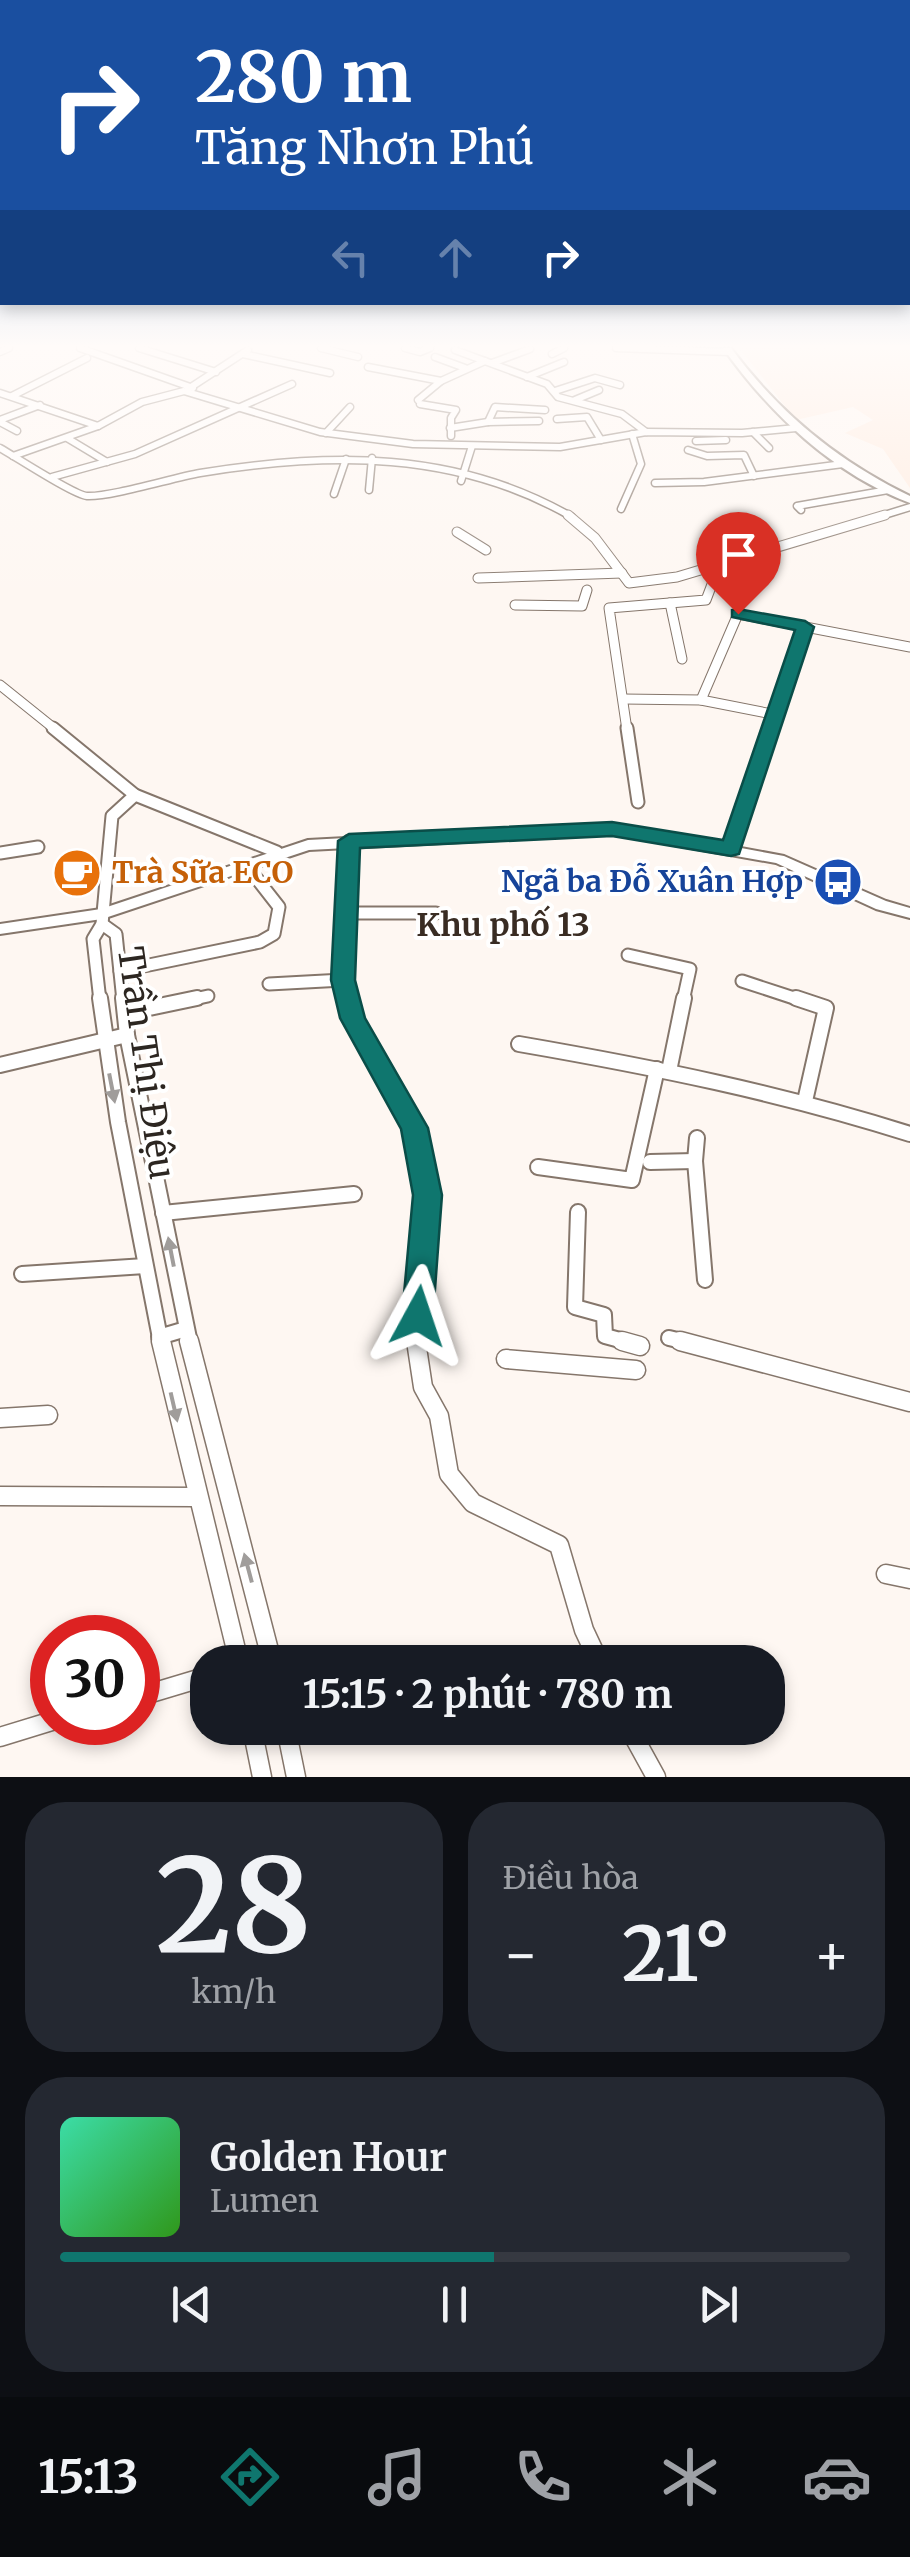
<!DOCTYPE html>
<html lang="vi">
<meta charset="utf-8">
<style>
:root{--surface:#171b24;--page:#242831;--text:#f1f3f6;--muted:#9ea1a6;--line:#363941;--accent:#0f766e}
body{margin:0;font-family:Merriweather,serif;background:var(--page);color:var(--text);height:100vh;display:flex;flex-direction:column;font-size:38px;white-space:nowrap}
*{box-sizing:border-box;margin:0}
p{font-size:32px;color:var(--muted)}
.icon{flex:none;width:55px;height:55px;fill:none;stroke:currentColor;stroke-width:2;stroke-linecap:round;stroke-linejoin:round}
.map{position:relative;height:1777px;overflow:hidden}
.sheet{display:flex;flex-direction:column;gap:25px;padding:25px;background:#0d0f14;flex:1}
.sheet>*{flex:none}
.top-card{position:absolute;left:0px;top:0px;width:910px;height:305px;box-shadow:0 5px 15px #0003;background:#1a4fa0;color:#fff;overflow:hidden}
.speed{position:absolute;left:30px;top:1615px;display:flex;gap:20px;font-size:50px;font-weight:700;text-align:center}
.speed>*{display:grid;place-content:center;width:130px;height:130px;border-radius:50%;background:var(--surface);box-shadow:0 5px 15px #0003;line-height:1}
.speed .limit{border:15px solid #d22;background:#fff;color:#111}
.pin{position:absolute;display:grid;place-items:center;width:85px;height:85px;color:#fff;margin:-102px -42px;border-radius:50% 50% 50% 0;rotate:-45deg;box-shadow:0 0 10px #0007}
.pin .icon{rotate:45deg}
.me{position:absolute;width:110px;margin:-55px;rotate:5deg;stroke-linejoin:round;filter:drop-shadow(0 0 8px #0008)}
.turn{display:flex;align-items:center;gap:35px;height:210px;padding:0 30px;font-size:45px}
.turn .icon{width:130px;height:130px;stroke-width:2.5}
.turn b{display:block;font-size:70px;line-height:85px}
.lanes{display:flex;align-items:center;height:95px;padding:0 30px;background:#0003;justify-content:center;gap:50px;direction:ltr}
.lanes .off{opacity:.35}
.big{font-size:75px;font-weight:700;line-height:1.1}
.sheet .widget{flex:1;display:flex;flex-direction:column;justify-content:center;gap:15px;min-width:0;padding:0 35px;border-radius:40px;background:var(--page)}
.sheet .dial{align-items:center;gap:0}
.dial b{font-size:130px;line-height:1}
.song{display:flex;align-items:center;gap:30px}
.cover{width:120px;height:120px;border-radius:15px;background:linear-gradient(135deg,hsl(160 70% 55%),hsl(110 70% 35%))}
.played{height:10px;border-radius:5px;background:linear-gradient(90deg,var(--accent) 55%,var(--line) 55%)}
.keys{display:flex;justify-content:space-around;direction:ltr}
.heat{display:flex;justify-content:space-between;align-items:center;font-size:55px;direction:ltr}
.sheet .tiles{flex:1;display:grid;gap:25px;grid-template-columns:1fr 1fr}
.widget:last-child{grid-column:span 2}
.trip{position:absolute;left:190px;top:1645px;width:595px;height:100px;border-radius:40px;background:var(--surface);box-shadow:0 5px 15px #0003;font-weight:700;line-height:100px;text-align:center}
.tabs{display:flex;height:160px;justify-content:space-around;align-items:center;background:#090b0e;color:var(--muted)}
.tabs .icon{width:70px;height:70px}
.tabs .on{color:var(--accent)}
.tabs b{font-size:45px;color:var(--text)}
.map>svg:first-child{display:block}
</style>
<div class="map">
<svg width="910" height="1777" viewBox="0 0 910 1777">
<rect width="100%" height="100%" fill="#fef7f2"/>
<path fill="#ffebde" d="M 739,348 L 910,349 L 910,488 L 883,449 L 845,433 L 873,420 L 853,407 L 796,420 Z"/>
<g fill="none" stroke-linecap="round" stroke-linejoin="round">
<g stroke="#85766b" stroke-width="9">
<g id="street-far4">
<path d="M 80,348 L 193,388"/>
<path d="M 139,348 L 216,372"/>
<path d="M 321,348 L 358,357"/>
<path d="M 405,348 L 420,352 L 430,348"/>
<path d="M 616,348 L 730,352"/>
<path d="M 455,350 L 547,384 L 558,397 L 622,414 L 646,432"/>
<path d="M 0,352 L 9,348"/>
<path d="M 243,354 L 330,373"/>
<path d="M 552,354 L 564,348"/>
<path d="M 435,357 L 465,368"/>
<path d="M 492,363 L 530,349"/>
<path d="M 368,367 L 441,381"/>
<path d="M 527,377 L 564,362"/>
<path d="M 188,389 L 248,350"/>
<path d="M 555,391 L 595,378 L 620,385"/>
<path d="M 0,393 L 98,426 L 142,402 L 184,391 L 320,432 L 413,444 L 560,447 L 646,432 L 742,433 L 796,428"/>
<path d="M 12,396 L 87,358"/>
<path d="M 418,400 L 441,381 L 485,361"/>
<path d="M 575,400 L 599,390"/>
<path d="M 420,404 L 456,410 L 451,418 L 451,436"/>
<path d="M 557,419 L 587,417 L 601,440"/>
<path d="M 0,420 L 40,405"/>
<path d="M 0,422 L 17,431"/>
<path d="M 488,422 L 495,407 L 545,410"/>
<path d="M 450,428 L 488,422 L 539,421"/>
<path d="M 753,432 L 769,448"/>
<path d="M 326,433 L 350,407"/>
<path d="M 67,438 L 107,462"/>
<path d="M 696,441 L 726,440"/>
<path d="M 0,448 C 16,457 74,495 87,496 C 111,497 172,478 200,473 C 329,452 456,450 572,517"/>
<path d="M 688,450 L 707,456 L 744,455 L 754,476"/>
<path d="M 13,456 L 98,426"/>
<path d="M 52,477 L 135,454 L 292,384"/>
<path d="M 461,481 L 472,446"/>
<path d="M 655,483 L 704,482 L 843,464"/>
<path d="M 369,490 L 372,458"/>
<path d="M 334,494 L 346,459"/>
<path d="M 621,509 L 641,464 L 632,434"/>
<path d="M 801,510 L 797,506 L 888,490"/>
<path d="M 878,517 L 910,507"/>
</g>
</g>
<g stroke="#85766b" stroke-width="11">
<g id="street-far3">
<path d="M 568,515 L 595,538 L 629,583 L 677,577 L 885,515"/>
<path d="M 457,532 L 486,550"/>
<path d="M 478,578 L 622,573"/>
<path d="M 670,603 L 682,659"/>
<path d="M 515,605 L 582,606 L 587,590"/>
<path d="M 738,614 L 910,647"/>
<path d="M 0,685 L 56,730"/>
<path d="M 623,699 L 701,700 L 777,715"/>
<path d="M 701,700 L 738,614 L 746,556"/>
<path d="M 627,730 L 609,608 L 706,600 L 714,579 L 730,560"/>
<path d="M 771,730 L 805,627"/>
</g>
</g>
<g stroke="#85766b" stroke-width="15">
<g id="street-far2">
<path d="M 53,728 L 135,795 L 277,852"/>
<path d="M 627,728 L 638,802"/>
<path d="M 731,849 L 771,728"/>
<path d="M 0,853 L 38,847"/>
<path d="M 346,913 L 436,913"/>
<path d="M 102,924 L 116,934 L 123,1001"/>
<path d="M 628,955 L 690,969 L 683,1001"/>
<path d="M 120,971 L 260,942 L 274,934 L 279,907 L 246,865"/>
<path d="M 742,981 L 803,1001"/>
<path d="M 269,984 L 343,980"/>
<path d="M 100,1001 L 93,939 L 102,924 L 112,816 L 135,795"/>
<path d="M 185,1001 L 208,996"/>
<path d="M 348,1001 L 343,980 L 349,841"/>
</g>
</g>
<g stroke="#85766b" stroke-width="18">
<g id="street-far1">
<path d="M 100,998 L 118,1122 L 161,1343"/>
<path d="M 123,998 L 127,1035 L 190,1343"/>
<path d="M 347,998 L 352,1018 L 414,1128 L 428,1195 L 415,1343"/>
<path d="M 796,998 L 826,1008 L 805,1101"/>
<path d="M 125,1013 L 197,998"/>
<path d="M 519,1044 C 652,1067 781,1093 910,1134"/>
<path d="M 0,1065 L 127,1035"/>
<path d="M 669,1071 L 684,998"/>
<path d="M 697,1138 L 695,1161 L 705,1280"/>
<path d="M 650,1162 L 695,1161"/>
<path d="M 538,1167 L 632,1180 L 657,1069"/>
<path d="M 578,1212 L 575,1307 L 604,1315 L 605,1336 L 631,1343"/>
<path d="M 163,1213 L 354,1194"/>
<path d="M 22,1274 L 145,1266"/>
<path d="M 159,1337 L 186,1329"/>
<path d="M 669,1338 L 690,1343"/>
</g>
</g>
<g stroke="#85766b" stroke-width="21">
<g id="street">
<path d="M 161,1341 L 239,1662"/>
<path d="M 189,1341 L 272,1662"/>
<path d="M 416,1341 L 423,1387 L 439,1416 L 449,1474 L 473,1503 L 559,1545 L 584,1630 L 599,1662"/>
<path d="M 622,1341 L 640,1346"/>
<path d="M 680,1341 L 910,1402"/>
<path d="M 506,1359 L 636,1370"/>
<path d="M 0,1418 L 48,1415"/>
<path d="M 0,1496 L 195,1497"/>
<path d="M 886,1574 L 910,1579"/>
<path d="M 251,1662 L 271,1654"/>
<path d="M 138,1697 L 208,1676"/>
<path d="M 252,1728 L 262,1777"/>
<path d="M 286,1728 L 296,1777"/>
<path d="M 629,1728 L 656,1777"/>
<path d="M 0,1737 L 52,1721"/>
</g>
</g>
<g stroke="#85766b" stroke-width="4">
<g id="secondary">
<path d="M 723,348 L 731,348 C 779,413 838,461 910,496 L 910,503 C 833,474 770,414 723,348 Z"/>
<path d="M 612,824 L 784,856 L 886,901 L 910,908 L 910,918 L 876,909 L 776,863 L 612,834 L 309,850 L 102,919 L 0,934 L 0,924 L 101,909 L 308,840 Z"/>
</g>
</g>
<use href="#street-far4" stroke="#fff" stroke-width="6"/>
<use href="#street-far3" stroke="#fff" stroke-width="9"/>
<use href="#street-far2" stroke="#fff" stroke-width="11"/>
<use href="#street-far1" stroke="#fff" stroke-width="14"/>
<use href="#street" stroke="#fff" stroke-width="18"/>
<use href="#secondary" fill="#fff" fill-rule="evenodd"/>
</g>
<defs><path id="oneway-solid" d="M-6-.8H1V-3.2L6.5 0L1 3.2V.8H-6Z" transform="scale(2.5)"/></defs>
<g fill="#a09d9b">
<use href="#oneway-solid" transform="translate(112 1088) rotate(79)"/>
<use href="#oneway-solid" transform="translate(171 1252) rotate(-101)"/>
<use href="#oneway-solid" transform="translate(174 1407) rotate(77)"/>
<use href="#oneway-solid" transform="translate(248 1568) rotate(-105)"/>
</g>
<linearGradient id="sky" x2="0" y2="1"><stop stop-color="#97bfeb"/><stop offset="0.58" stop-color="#fffbf9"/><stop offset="1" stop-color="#fffbf9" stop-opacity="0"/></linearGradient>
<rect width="910" height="597" fill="url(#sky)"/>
<path fill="#0f766e" stroke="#0a4d48" stroke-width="2.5" d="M 738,609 L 805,621 L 814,627 L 739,854 L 731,856 L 612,836 L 360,848 L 355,980 L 365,1018 L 428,1128 L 442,1195 L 433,1316 L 428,1326 L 418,1330 L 407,1326 L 402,1316 L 413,1195 L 401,1129 L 340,1018 L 331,980 L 338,841 L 349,834 L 612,822 L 723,840 L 795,630 L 732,617 L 732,610 Z"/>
<defs>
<g id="cafe-disc" transform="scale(2.5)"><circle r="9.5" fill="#e8710a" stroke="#fff"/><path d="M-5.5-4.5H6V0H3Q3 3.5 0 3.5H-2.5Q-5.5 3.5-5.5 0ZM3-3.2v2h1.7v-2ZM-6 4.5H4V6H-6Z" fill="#fff"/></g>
<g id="bus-disc" transform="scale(2.5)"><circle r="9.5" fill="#1a4fb4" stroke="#fff"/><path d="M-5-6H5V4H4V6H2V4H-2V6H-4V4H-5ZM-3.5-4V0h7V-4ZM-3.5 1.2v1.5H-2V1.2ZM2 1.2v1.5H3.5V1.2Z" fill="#fff"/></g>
</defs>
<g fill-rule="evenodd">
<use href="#cafe-disc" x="77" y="873"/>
<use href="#bus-disc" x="838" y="882"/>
</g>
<g text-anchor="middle" stroke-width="8" stroke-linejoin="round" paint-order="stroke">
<g font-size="30" font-weight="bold" fill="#c56008" stroke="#fff" text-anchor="start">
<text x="112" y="883">Trà Sữa ECO</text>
</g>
<g font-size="30" font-weight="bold" fill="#164399" stroke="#fff" text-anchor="end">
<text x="803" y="892">Ngã ba Đỗ Xuân Hợp</text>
</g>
<g font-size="32" font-weight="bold" fill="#392c23" stroke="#fff">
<text x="503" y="936">Khu phố 13</text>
</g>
<g font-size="35" fill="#2c2621" stroke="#fff">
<text transform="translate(146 1063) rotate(82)" y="12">Trần Thị Điệu</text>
</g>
</g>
</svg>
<div class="speed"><div class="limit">30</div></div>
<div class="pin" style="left:738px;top:614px;background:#d93025"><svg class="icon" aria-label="arrive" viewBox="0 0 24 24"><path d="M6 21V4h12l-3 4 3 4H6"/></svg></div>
<svg class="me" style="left:418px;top:1316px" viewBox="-20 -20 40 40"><path d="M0-17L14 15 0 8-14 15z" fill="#0f766e" stroke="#fff" stroke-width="4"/></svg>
<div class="trip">15:15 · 2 phút · 780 m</div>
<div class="top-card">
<div class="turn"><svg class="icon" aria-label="right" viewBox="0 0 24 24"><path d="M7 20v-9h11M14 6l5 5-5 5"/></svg><div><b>280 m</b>Tăng Nhơn Phú</div></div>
<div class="lanes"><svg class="icon off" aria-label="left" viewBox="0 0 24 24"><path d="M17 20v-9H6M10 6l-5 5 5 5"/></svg><svg class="icon off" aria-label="ahead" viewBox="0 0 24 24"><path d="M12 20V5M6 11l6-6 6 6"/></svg><svg class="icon" aria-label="right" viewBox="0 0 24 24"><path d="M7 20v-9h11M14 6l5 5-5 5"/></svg></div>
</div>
</div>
<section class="sheet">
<div class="tiles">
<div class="widget dial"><b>28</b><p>km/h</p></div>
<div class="widget"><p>Điều hòa</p>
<div class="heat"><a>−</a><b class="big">21°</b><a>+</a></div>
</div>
<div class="widget">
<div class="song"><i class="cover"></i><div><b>Golden Hour</b><p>Lumen</p></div></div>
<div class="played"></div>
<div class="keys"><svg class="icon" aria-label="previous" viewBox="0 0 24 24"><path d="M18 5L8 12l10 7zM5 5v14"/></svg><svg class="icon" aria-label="pause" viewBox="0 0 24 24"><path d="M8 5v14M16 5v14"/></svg><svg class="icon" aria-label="next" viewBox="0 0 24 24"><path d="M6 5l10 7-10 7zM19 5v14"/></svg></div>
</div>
</div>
</section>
<nav class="tabs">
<b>15:13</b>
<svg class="icon on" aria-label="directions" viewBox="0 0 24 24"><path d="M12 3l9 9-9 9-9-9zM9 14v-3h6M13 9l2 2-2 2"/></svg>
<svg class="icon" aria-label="music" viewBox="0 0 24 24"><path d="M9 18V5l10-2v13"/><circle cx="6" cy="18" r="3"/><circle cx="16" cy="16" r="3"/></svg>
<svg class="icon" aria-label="phone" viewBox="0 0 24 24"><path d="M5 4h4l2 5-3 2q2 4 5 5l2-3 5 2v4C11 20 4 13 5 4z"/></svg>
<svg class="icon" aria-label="climate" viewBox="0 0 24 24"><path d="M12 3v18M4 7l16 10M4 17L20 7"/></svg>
<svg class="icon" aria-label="car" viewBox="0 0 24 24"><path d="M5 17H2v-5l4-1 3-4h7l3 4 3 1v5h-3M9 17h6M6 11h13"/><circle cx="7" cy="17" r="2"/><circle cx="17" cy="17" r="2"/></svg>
</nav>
